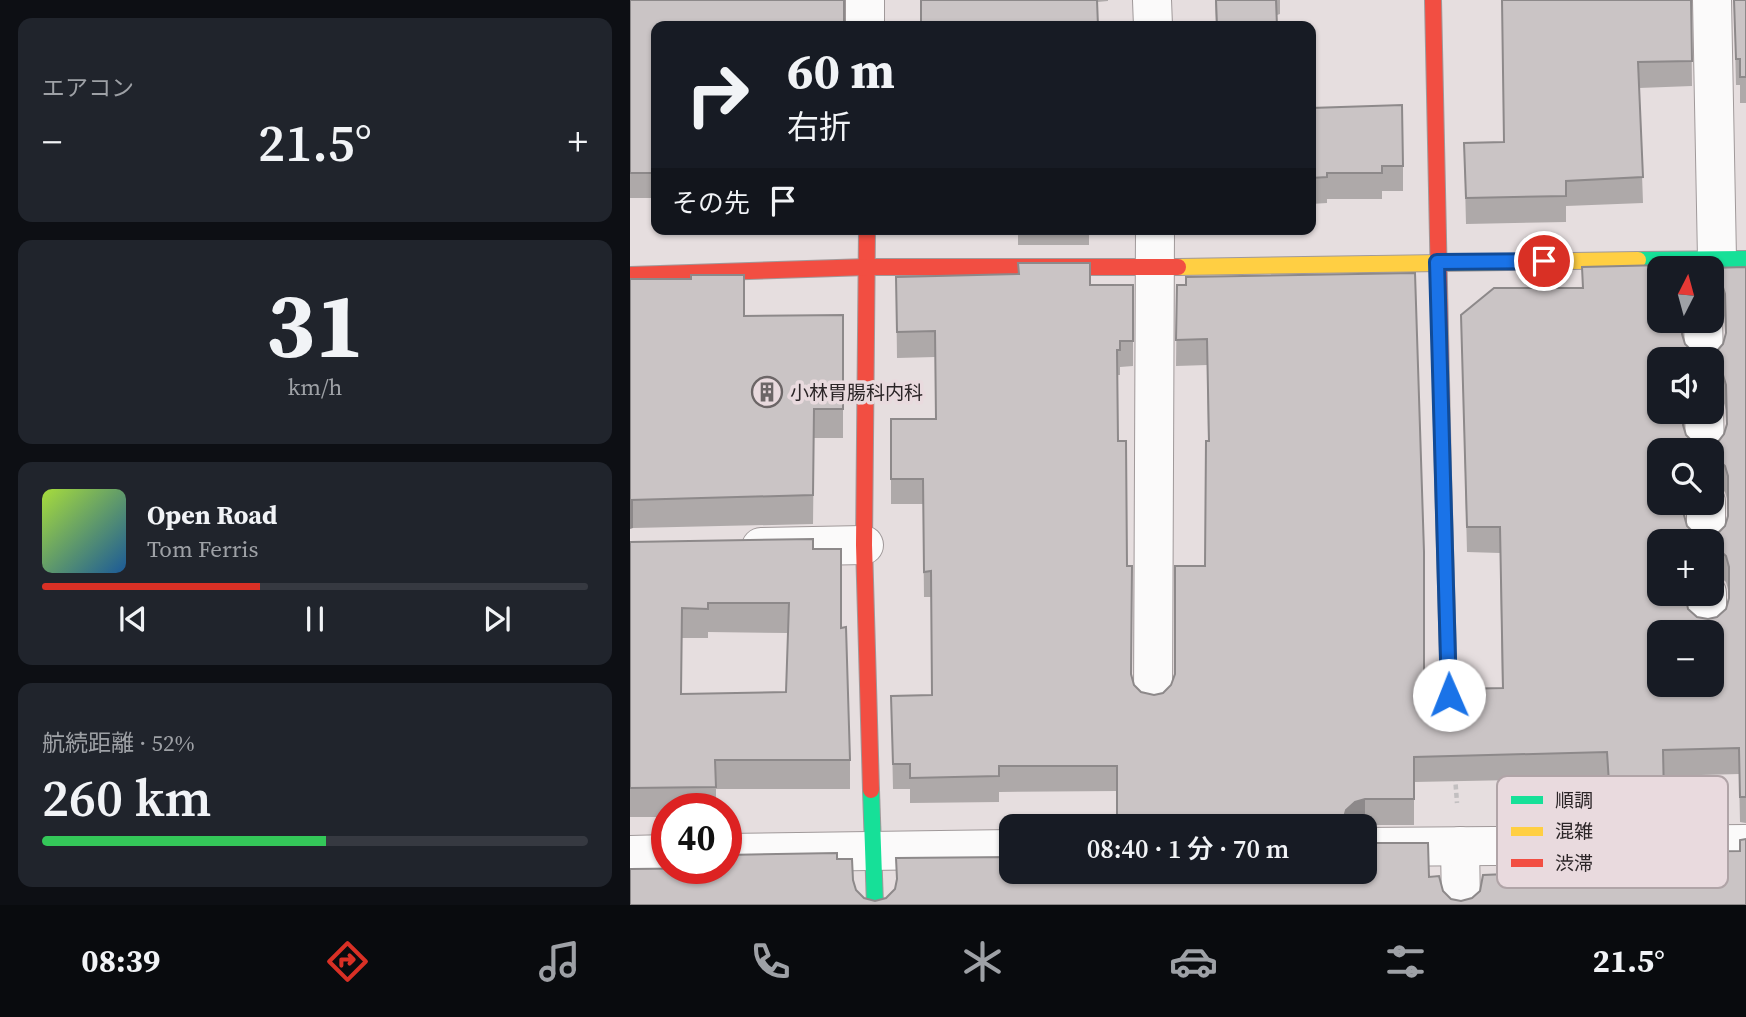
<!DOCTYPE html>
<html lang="ja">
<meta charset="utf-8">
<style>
:root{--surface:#171b24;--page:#20242c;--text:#f1f3f6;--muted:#9ea1a6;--line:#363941;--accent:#d93025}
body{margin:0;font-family:"Source Serif 4","Noto Sans JP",serif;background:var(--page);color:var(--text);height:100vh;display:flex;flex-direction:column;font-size:26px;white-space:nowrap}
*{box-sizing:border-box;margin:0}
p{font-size:23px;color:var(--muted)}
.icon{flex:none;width:38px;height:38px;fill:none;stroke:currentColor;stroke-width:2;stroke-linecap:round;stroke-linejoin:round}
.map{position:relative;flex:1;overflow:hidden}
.details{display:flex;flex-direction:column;gap:18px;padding:18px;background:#0d0f14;width:630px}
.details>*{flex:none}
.top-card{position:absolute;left:21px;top:21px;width:665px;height:214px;border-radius:14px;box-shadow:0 2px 5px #0004;background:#171b24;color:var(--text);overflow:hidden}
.needle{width:46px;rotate:6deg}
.controls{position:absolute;left:1017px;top:256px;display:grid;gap:14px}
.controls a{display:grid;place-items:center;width:77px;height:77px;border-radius:14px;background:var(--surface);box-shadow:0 2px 5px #0004;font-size:35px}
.speed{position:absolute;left:21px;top:793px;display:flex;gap:14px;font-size:35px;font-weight:700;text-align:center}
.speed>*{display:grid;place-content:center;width:91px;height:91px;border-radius:50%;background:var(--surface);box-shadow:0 2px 5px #0004;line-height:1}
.speed .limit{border:10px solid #d22;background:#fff;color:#111}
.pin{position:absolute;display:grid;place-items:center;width:60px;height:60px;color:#fff;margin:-30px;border:4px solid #fff;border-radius:50%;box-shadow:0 2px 7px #0007}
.me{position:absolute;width:77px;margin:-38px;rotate:359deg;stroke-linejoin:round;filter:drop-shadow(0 0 5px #0008)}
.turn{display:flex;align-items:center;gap:24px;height:147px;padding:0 21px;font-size:32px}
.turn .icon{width:91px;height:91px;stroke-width:2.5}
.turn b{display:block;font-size:49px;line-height:60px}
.then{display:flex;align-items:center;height:66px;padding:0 21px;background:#0003;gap:14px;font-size:26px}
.big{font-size:52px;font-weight:600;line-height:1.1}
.details .card{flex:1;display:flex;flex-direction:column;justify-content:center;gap:10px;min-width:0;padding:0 24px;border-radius:14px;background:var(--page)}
.details .dial{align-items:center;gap:0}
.dial b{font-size:91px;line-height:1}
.song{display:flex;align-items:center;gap:21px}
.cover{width:84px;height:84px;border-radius:10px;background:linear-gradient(135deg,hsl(80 70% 55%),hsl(210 70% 35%))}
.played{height:7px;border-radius:4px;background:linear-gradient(90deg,var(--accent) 40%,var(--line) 40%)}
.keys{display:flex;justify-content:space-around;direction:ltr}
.heat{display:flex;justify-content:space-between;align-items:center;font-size:38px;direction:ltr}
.charge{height:10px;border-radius:5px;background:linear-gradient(90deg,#34c759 52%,var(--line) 0)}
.trip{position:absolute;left:369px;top:814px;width:378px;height:70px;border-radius:14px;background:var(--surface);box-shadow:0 2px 5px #0004;font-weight:600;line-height:70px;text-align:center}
.tabs{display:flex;height:112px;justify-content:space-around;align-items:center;background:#090b0e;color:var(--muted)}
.tabs .icon{width:49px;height:49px}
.tabs .on{color:var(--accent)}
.tabs b{font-size:32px;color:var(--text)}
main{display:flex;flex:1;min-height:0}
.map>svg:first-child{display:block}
</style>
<main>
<section class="details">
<div class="card"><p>エアコン</p>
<div class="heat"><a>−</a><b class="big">21.5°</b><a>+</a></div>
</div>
<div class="card dial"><b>31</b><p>km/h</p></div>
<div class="card">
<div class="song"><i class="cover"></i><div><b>Open Road</b><p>Tom Ferris</p></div></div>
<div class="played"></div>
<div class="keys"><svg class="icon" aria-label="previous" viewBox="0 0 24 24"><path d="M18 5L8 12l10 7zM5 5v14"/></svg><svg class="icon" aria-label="pause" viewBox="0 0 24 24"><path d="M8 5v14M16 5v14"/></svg><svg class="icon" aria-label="next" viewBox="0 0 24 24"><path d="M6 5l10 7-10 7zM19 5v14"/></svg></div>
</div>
<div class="card"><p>航続距離 · 52%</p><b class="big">260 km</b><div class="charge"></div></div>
</section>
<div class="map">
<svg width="1116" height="905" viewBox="0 0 1116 905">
<rect width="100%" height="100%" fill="#e6dedf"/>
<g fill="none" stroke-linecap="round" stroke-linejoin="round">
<g stroke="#a0999a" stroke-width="40">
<g id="street">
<path d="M 235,0 L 235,26"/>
<path d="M 522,0 L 523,26"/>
<path d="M 1082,0 L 1087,259"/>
<path d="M 1073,320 L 1074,359"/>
<path d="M 1074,411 L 1075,450"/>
<path d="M 1076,502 L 1076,541"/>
<path d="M 131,547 L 234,545"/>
<path d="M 1077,593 L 1077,623"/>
<path d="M 523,699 L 525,229"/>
<path d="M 830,846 L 831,905"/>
<path d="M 735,847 L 1116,844"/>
<path d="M 96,853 L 382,849"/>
<path d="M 0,855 L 37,854"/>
</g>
</g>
<g stroke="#a0999a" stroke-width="18">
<g id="fast">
<path d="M 1008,260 L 1116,259"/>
<path d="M 813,475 L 819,695"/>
<path d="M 241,790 L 245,905"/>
</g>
</g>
<g stroke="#a0999a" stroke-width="18">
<path id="slow" d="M 548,267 L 1008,260"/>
</g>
<g stroke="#a0999a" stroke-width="18">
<g id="jam">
<path d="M 803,0 L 813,475"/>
<path d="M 237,229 L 234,545 L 241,790"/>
<path d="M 0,275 L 237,267 L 548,267"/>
</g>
</g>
<path stroke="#c2bfc0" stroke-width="4.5" stroke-dasharray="5 3.5" stroke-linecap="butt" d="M 825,776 L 827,803"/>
<use href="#street" stroke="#fbfafa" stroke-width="38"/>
<use href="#fast" stroke="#16e098" stroke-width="16"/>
<use href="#slow" stroke="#ffcf43" stroke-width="16"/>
<use href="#jam" stroke="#f24e42" stroke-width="16"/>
</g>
<g fill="#aea9a9" fill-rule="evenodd">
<path d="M 0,0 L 26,26 L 26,198 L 0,198 Z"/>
<path d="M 290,0 L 478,0 L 478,1 L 467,2 L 468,26 L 291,26 Z"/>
<path d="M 585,0 L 650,0 L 650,14 L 647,15 L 647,26 L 586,26 Z"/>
<path d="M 1061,0 L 1062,86 L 1009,88 L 1013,203 L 936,206 L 936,222 L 836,224 L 834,143 L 874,142 Z"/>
<path d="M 1104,0 L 1116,0 L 1116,103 L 1110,103 L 1110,85 L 1106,85 Z"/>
<path d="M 681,108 L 773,166 L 773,191 L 752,191 L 752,199 L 697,199 L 697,203 L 681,204 Z"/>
<rect x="388" y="229" width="71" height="16"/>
<path d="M 952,267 L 1033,268 L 1055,344 L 1064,353 L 1075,355 L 1086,352 L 1093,344 L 1095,335 L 1095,319 L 1092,309 L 1082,300 L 1082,268 L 1116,267 L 1116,823 L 1110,822 L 1109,774 L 1034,776 L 1034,823 L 980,823 L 977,778 L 784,782 L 784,825 L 735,825 L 487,791 L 369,792 L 369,802 L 280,803 L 280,789 L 263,789 L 261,696 L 302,695 L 301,597 L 294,597 L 293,504 L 261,504 L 261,419 L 305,419 L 305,357 L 267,358 L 266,277 L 460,285 L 503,285 L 503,366 L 490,367 L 490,375 L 487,375 L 488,441 L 497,566 L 501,674 L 504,685 L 511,692 L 524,695 L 533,693 L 541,685 L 575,566 L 578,441 L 577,365 L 546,366 L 547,285 L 794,689 L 819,691 L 872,688 L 870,553 L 837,552 L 831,315 L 952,288 ZM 1029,359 L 1082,359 L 1082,391 L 1084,392 L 1093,400 L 1096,410 L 1096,427 L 1094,434 L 1087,443 L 1076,446 L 1065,444 L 1056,435 ZM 1029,450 L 1082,450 L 1082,482 L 1086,483 L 1095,492 L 1098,502 L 1098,516 L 1095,526 L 1087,534 L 1077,537 L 1066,535 L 1057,526 L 1054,516 ZM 1029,541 L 1082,541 L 1082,572 L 1087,574 L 1096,582 L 1099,593 L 1099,598 L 1096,609 L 1087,617 L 1078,619 L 1067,617 L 1058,609 L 1055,597 Z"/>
<path d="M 0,279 L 114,316 L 213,315 L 213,438 L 184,438 L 183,524 L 3,528 Z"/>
<path d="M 0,542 L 183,549 L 211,628 L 220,760 L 220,789 L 86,789 L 86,808 L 37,808 L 37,817 L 0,817 ZM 78,632 L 158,633 L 156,692 L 51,694 L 52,638 L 78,638 Z"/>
</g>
<g fill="#8d898a">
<path d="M 3,499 L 3,528 L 0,529 L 0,500 Z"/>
<path d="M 735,799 L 735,825 L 713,826 L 713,821 L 716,810 L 725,802 Z"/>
</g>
<g fill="#cac4c5" stroke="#8d898a" stroke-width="2" fill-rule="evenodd">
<path d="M 0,0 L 214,0 L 214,26 L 26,26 L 26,173 L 0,173 Z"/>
<path d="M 291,0 L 467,0 L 468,26 L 291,26 Z"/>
<path d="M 586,0 L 646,0 L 647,26 L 587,26 Z"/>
<path d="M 872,0 L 1061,0 L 1062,61 L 1008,62 L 1013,177 L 936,181 L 936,196 L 836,198 L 834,143 L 874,142 Z"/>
<path d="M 1104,0 L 1116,0 L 1116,77 L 1110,77 L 1110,59 L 1106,59 Z"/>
<path d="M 772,105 L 773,166 L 752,166 L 752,173 L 697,173 L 697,177 L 681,178 L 681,108 Z"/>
<path d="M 388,263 L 460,263 L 460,285 L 503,285 L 503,341 L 490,341 L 490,350 L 487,350 L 488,441 L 496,441 L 497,566 L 502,566 L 501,674 L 504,685 L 511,692 L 524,695 L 533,693 L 541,685 L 545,674 L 545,566 L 575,566 L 576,441 L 579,441 L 577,339 L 546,340 L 547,285 L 556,285 L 556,277 L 785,273 L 794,552 L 794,689 L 819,691 L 828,689 L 873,688 L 870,527 L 837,527 L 831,315 L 864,288 L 953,288 L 952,267 L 1033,265 L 1033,268 L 1029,268 L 1029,320 L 1052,320 L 1052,334 L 1055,344 L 1064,353 L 1075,355 L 1086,352 L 1093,344 L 1096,333 L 1095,294 L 1092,284 L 1082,275 L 1082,268 L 1079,268 L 1116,267 L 1116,797 L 1110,797 L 1109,748 L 1033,750 L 1034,797 L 980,798 L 977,752 L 784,757 L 784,799 L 735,799 L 725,802 L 716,810 L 713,821 L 715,826 L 487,826 L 487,766 L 369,766 L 369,776 L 280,778 L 280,764 L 263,764 L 261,696 L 302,695 L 301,571 L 294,572 L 293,479 L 261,479 L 261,419 L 306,419 L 305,331 L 267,332 L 266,277 L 389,274 ZM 1029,359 L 1082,359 L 1082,365 L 1084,366 L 1093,375 L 1096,385 L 1097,424 L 1094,434 L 1087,443 L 1076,446 L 1065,444 L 1056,435 L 1053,425 L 1053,411 L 1029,411 ZM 1029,450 L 1082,450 L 1082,456 L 1086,457 L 1095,466 L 1098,476 L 1098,516 L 1095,526 L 1087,534 L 1077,537 L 1066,535 L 1057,526 L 1054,515 L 1054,502 L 1029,502 ZM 1029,541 L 1082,541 L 1082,547 L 1087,548 L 1096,556 L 1099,567 L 1099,598 L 1096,609 L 1087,617 L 1078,619 L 1067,617 L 1058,609 L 1055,593 L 1029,593 ZM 1029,632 L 1082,632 L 1082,684 L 1029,684 Z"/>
<path d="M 61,275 L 114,275 L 114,316 L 213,315 L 213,409 L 184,409 L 183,495 L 0,500 L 0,279 L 61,279 Z"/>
<path d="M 183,539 L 183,549 L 211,549 L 211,628 L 216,627 L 220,760 L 85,760 L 86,787 L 0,788 L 0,542 ZM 78,603 L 159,603 L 156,692 L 51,694 L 52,608 L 78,609 Z"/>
<path d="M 1116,839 L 1116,905 L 0,905 L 0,869 L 96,868 L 96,855 L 207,853 L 207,859 L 222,859 L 223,880 L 226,890 L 234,898 L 245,901 L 256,898 L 265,889 L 267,879 L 266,858 L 382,857 L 382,872 L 735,872 L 735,843 L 798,843 L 799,877 L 809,876 L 813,891 L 821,899 L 831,901 L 842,898 L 850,891 L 853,875 L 982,870 L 981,841 L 1036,841 L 1036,852 L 1110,851 L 1110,840 Z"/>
</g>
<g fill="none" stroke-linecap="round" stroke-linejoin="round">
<g stroke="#114b97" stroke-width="18">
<path id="route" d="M 819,695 L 807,262 L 914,261"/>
</g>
<use href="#route" stroke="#1a73e8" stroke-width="12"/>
</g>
<defs>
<g id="building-ring" transform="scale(1.575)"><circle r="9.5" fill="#e9dade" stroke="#6c6667" stroke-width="1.5"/><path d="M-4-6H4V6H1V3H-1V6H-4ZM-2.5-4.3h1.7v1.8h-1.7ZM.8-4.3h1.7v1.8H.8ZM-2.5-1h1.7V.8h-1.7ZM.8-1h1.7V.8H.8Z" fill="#6c6667"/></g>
</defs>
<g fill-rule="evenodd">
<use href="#building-ring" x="137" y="392"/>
</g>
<g text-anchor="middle" stroke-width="7" stroke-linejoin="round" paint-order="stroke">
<g font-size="19" fill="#2b2527" stroke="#e9dade" text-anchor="start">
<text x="160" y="399">小林胃腸科内科</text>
</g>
</g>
<rect x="867" y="776" width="231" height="112" rx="10" fill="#e9dade" stroke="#b0a4a7" stroke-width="2"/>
<rect x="881" y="796" width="32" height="8" fill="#16e098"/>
<rect x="881" y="827" width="32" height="9" fill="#ffcf43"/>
<rect x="881" y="859" width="32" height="8" fill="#f24e42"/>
<g font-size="19" fill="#2b2527">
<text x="925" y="807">順調</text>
<text x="925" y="838">混雑</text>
<text x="925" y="870">渋滞</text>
</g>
</svg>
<div class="controls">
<a><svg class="needle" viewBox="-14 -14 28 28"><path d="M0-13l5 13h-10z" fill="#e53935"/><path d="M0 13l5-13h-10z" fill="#9ea1a6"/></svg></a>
<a><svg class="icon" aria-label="sound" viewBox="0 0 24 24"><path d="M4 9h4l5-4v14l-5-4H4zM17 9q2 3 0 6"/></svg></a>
<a><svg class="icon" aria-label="search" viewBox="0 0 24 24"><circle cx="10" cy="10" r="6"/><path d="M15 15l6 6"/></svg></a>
<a>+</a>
<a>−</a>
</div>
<div class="speed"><div class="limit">40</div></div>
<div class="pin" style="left:914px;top:261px;background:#d93025"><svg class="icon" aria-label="arrive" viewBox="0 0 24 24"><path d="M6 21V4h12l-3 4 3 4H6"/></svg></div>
<svg class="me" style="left:819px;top:695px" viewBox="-20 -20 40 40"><circle r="19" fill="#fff"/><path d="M0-13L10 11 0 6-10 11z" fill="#1a73e8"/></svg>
<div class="trip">08:40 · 1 分 · 70 m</div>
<div class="top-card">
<div class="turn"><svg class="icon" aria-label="right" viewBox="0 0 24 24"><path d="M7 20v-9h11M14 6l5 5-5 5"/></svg><div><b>60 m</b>右折</div></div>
<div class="then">その先<svg class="icon" aria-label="arrive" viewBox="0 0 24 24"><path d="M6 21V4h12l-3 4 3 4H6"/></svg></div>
</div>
</div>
</main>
<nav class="tabs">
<b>08:39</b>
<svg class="icon on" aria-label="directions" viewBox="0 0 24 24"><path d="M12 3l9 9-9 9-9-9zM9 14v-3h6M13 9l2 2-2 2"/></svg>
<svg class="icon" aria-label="music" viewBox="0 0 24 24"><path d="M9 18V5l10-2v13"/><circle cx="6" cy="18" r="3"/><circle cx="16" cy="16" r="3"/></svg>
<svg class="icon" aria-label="phone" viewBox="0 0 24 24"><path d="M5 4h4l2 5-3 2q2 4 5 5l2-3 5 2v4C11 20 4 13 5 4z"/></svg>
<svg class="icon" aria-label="climate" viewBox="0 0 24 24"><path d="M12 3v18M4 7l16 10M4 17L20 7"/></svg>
<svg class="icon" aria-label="car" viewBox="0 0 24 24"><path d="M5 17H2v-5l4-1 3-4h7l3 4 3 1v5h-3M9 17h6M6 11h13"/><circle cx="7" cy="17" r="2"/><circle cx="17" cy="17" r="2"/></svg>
<svg class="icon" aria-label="filters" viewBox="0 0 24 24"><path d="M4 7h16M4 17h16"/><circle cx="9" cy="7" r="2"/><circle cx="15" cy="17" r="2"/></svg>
<b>21.5°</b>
</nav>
